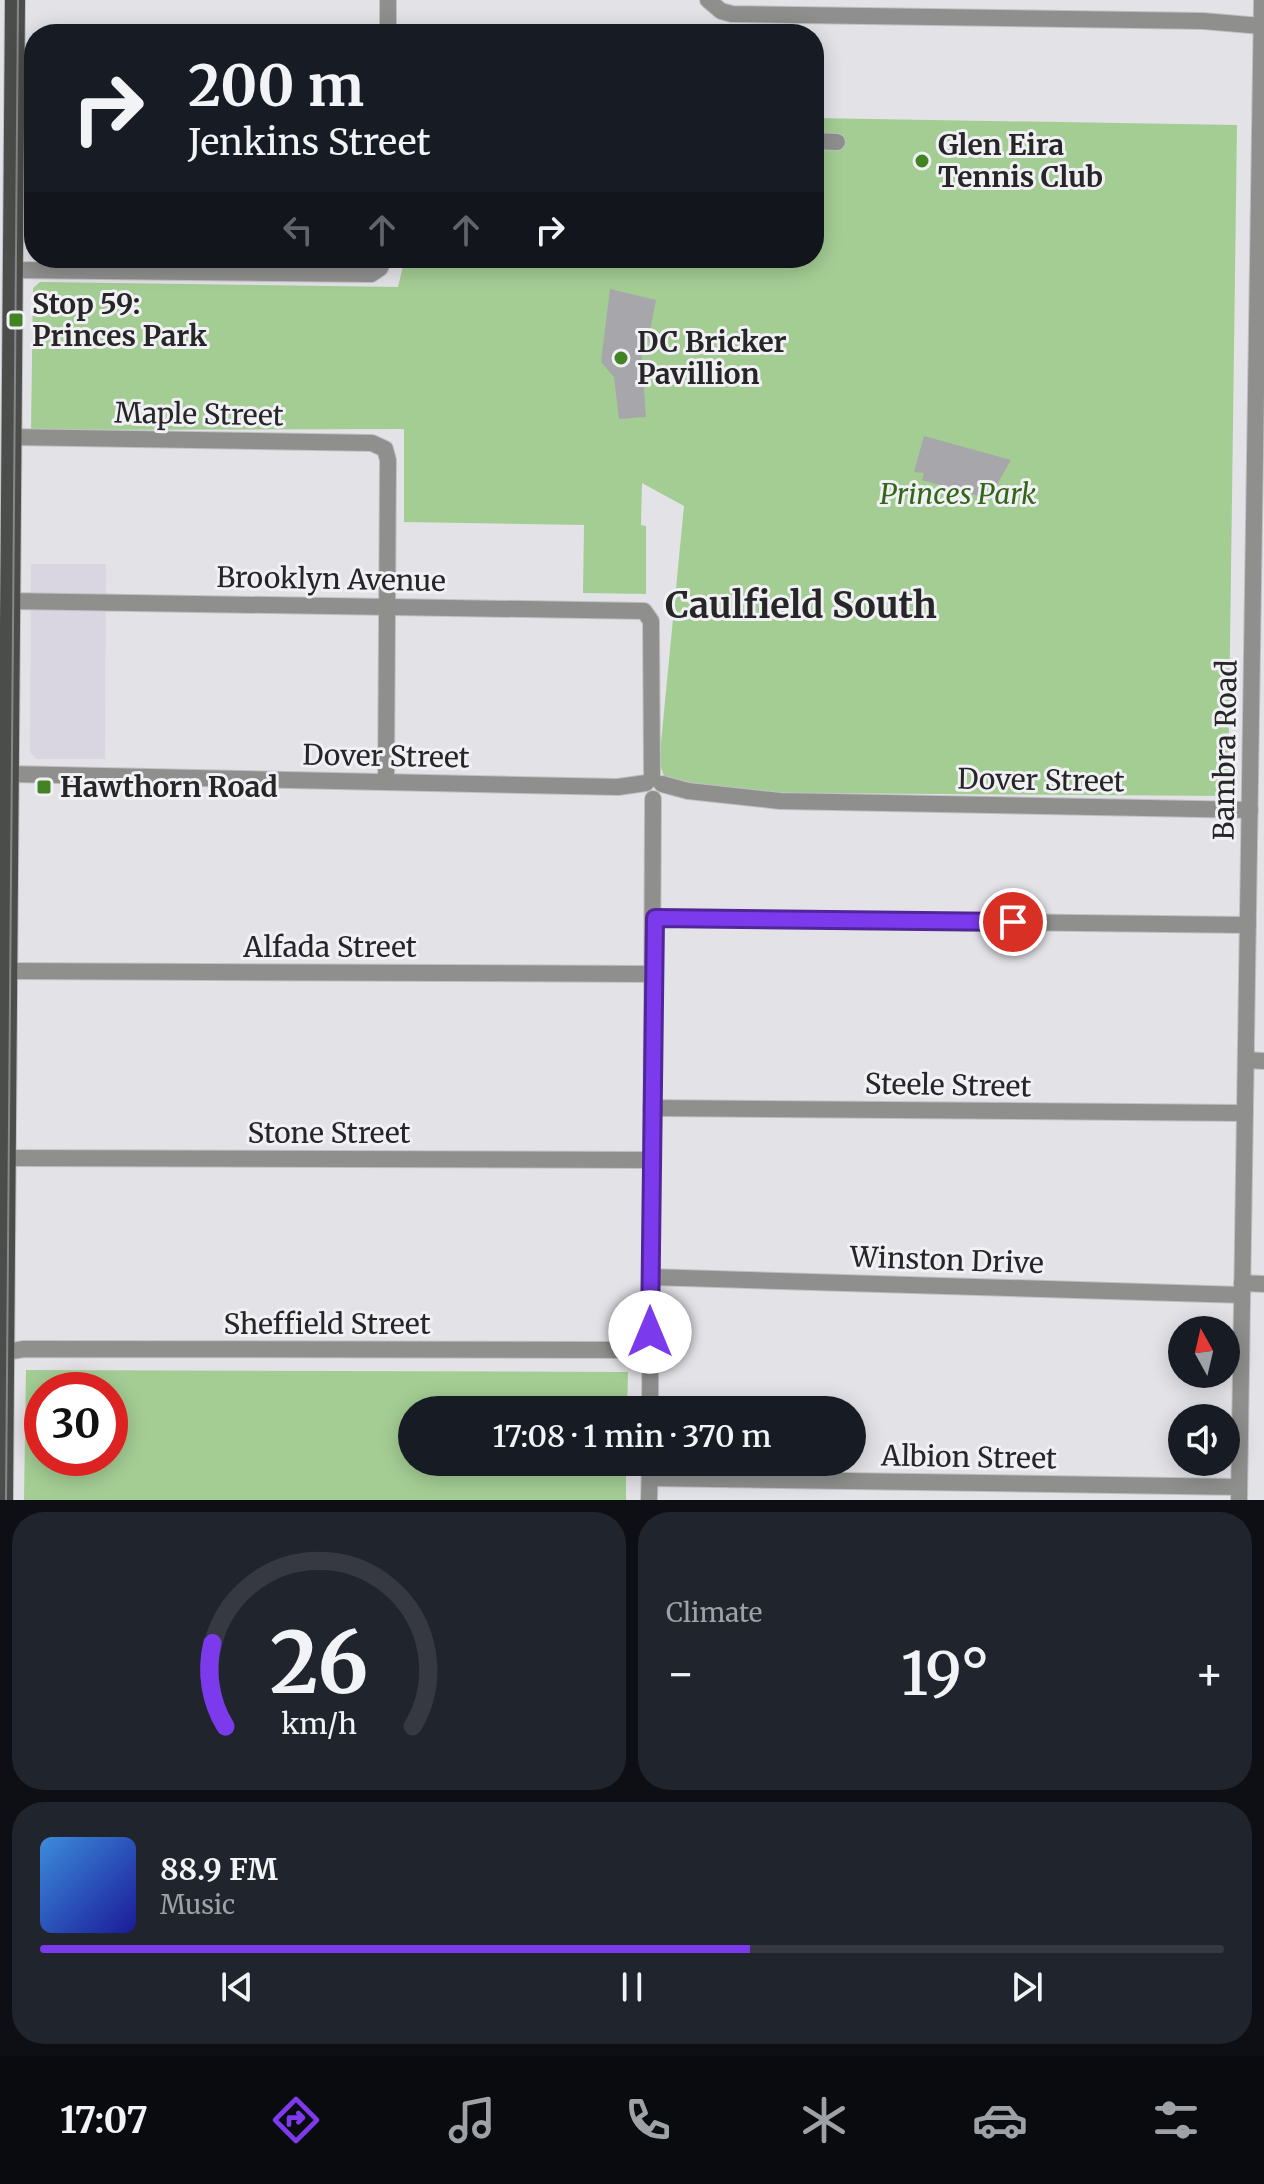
<!DOCTYPE html>
<meta charset="utf-8">
<style>
:root{--surface:#171b24;--page:#20242c;--text:#f1f3f6;--muted:#9ea1a6;--line:#363941;--accent:#7c3aed}
body{margin:0;font-family:Merriweather,serif;background:var(--page);color:var(--text);height:100vh;display:flex;flex-direction:column;font-size:30px;white-space:nowrap}
*{box-sizing:border-box;margin:0}
p{font-size:26px;color:var(--muted)}
.icon{flex:none;width:44px;height:44px;fill:none;stroke:currentColor;stroke-width:2;stroke-linecap:round;stroke-linejoin:round}
.map{position:relative;height:1500px;overflow:hidden}
.side{display:flex;flex-direction:column;gap:12px;padding:12px;background:#0d0f14;flex:1}
.side>*{flex:none}
.hud{position:absolute;left:24px;top:24px;width:800px;height:244px;border-radius:32px;box-shadow:0 4px 20px #0003;background:#171b24;color:var(--text);overflow:hidden}
.needle{width:52px;rotate:352deg}
.controls{position:absolute;left:1168px;top:1316px;display:grid;gap:16px}
.controls a{display:grid;place-items:center;width:72px;height:72px;border-radius:50%;background:var(--surface);box-shadow:0 4px 20px #0003;font-size:40px}
.speed{position:absolute;left:24px;top:1372px;display:flex;gap:16px;font-size:40px;font-weight:700;text-align:center}
.speed>*{display:grid;place-content:center;width:104px;height:104px;border-radius:50%;background:var(--surface);box-shadow:0 4px 20px #0003;line-height:1}
.speed .limit{border:12px solid #d22;background:#fff;color:#111}
.pin{position:absolute;display:grid;place-items:center;width:68px;height:68px;color:#fff;margin:-34px;border:4px solid #fff;border-radius:50%;box-shadow:0 2px 8px #0007}
.me{position:absolute;width:88px;margin:-44px;rotate:0deg;stroke-linejoin:round;filter:drop-shadow(0 0 6px #0008)}
.turn{display:flex;align-items:center;gap:28px;height:168px;padding:0 32px;font-size:36px}
.turn .icon{width:104px;height:104px;stroke-width:2.5}
.turn b{display:block;font-size:56px;line-height:68px}
.lanes{display:flex;align-items:center;height:76px;padding:0 32px;background:#0003;justify-content:center;gap:40px;direction:ltr}
.lanes .off{opacity:.35}
.big{font-size:60px;font-weight:600;line-height:1.1}
.side .widget{flex:1;display:flex;flex-direction:column;justify-content:center;gap:12px;min-width:0;padding:0 28px;border-radius:32px;background:var(--page)}
.side .dial{align-items:center;gap:0}
.dial svg{height:208px;overflow:visible;fill:none;stroke:var(--line);stroke-width:7;stroke-linecap:round;text-anchor:middle}
.dial text{fill:var(--text);stroke:none}
.song{display:flex;align-items:center;gap:24px}
.cover{width:96px;height:96px;border-radius:12px;background:linear-gradient(135deg,hsl(210 70% 55%),hsl(240 70% 35%))}
.played{height:8px;border-radius:4px;background:linear-gradient(90deg,var(--accent) 60%,var(--line) 60%)}
.keys{display:flex;justify-content:space-around;direction:ltr}
.heat{display:flex;justify-content:space-between;align-items:center;font-size:44px;direction:ltr}
.side .tiles{flex:1;display:grid;gap:12px;grid-template-columns:1fr 1fr}
.widget:last-child{grid-column:span 2}
.trip{position:absolute;left:398px;top:1396px;width:468px;height:80px;border-radius:40px;background:var(--surface);box-shadow:0 4px 20px #0003;font-weight:600;line-height:80px;text-align:center}
.tabs{display:flex;height:128px;justify-content:space-around;align-items:center;background:#090b0e;color:var(--muted)}
.tabs .icon{width:56px;height:56px}
.tabs .selected{color:var(--accent)}
.tabs b{font-size:36px;color:var(--text)}
.map>svg:first-child{display:block}
</style>
<div class="map">
<svg width="1264" height="1500" viewBox="0 0 1264 1500">
<rect width="100%" height="100%" fill="#e3e2e7"/>
<path fill="#d9d6e2" d="M 31,564 L 106,564 L 105,759 L 36,759 L 30,752 Z"/>
<g fill="#a4cd94" fill-rule="evenodd">
<path d="M 814,118 L 1237,125 L 1228,796 L 780,793 L 676,782 L 665,778 L 659,763 L 684,506 L 642,483 L 641,525 L 646,526 L 646,594 L 583,593 L 584,525 L 404,522 L 404,429 L 31,430 L 33,288 L 40,282 L 398,287 L 405,258 L 814,258 Z"/>
<path d="M 26,1370 L 628,1372 L 627,1410 L 412,1410 L 412,1462 L 626,1462 L 626,1500 L 24,1500 ZM 42,1390 L 110,1390 L 110,1458 L 42,1458 Z"/>
</g>
<g fill="#a7a6ab">
<path d="M 610,289 L 656,300 L 646,351 L 641,350 L 646,417 L 619,419 L 614,377 L 601,362 Z"/>
<path d="M 924,436 L 1011,460 L 989,499 L 922,480 L 924,473 L 914,472 Z"/>
</g>
<g fill="none" stroke-linecap="round" stroke-linejoin="round">
<g stroke="#c1c0c4" stroke-width="18">
<g id="minor">
<path d="M 708,0 L 721,11 L 732,14 L 1203,21 L 1261,26"/>
<path d="M 388,34 L 388,0"/>
<path d="M 13,115 L 34,114"/>
<path d="M 814,141 L 837,142"/>
<path d="M 13,270 L 371,274 L 380,268 L 384,258"/>
<path d="M 11,437 L 372,443 L 385,449 L 388,460 L 386,782"/>
<path d="M 10,601 L 644,611 L 651,621 L 652,779"/>
<path d="M 9,774 L 618,787 L 646,783"/>
<path d="M 662,784 L 688,791 L 780,801 L 1250,810"/>
<path d="M 655,918 L 1248,925"/>
<path d="M 8,971 L 653,974"/>
<path d="M 1246,1060 L 1264,1061"/>
<path d="M 651,1108 L 1245,1113"/>
<path d="M 6,1158 L 651,1160"/>
<path d="M 650,1277 L 1242,1295"/>
<path d="M 1242,1283 L 1264,1284"/>
<path d="M 0,1353 L 24,1349 L 650,1350"/>
<path d="M 650,1410 L 653,799"/>
<path d="M 650,1478 L 1239,1487"/>
<path d="M 649,1500 L 650,1462"/>
<path d="M 1239,1500 L 1262,0"/>
</g>
</g>
<g stroke="#c1c0c4" stroke-width="22">
<path id="major" d="M 3,1500 L 15,0"/>
</g>
<use href="#minor" stroke="#8f908e" stroke-width="16"/>
<use href="#major" stroke="#4a4d4a" stroke-width="20"/>
<path stroke="#87878a" stroke-width="2" d="M 6,1500 L 18,0"/>
</g>
<g fill="none" stroke-linecap="round" stroke-linejoin="round">
<g stroke="#51269a" stroke-width="20">
<path id="route" d="M 650,1332 L 655,918 L 1013,922"/>
</g>
<use href="#route" stroke="#7c3aed" stroke-width="14"/>
</g>
<g fill="#438324" stroke="#f1f0f5" stroke-width="3">
<circle cx="922" cy="161" r="8"/>
<rect x="8" y="312" width="16" height="16" rx="4"/>
<circle cx="621" cy="358" r="8"/>
<rect x="36" y="779" width="16" height="16" rx="4"/>
</g>
<g text-anchor="middle" stroke-width="6" stroke-linejoin="round" paint-order="stroke">
<g font-size="28" font-weight="bold" fill="#262627" stroke="#f1f0f5" text-anchor="start">
<text x="938" y="155">Glen Eira<tspan x="938" dy="32">Tennis Club</tspan></text>
<text x="32" y="314">Stop 59:<tspan x="32" dy="32">Princes Park</tspan></text>
<text x="637" y="352">DC Bricker<tspan x="637" dy="32">Pavillion</tspan></text>
<text x="60" y="797">Hawthorn Road</text>
</g>
<g font-size="28" fill="#262627" stroke="#f1f0f5">
<text transform="translate(199 414) rotate(1)" y="10">Maple Street</text>
<text transform="translate(331 579) rotate(1)" y="10">Brooklyn Avenue</text>
<text transform="translate(1225 750) rotate(-89)" y="10">Bambra Road</text>
<text transform="translate(386 756) rotate(1)" y="10">Dover Street</text>
<text transform="translate(1041 780) rotate(1)" y="10">Dover Street</text>
<text x="330" y="957">Alfada Street</text>
<text transform="translate(948 1085) rotate(1)" y="10">Steele Street</text>
<text x="329" y="1143">Stone Street</text>
<text transform="translate(947 1260) rotate(2)" y="10">Winston Drive</text>
<text x="327" y="1334">Sheffield Street</text>
<text transform="translate(969 1457) rotate(1)" y="10">Albion Street</text>
</g>
<g font-size="28" font-style="italic" fill="#326618" stroke="#f1f0f5">
<text x="958" y="504">Princes Park</text>
</g>
<g font-size="36" font-weight="bold" fill="#262627" stroke="#f1f0f5">
<text x="801" y="618">Caulfield South</text>
</g>
</g>
</svg>
<div class="controls">
<a><svg class="needle" viewBox="-14 -14 28 28"><path d="M0-13l5 13h-10z" fill="#e53935"/><path d="M0 13l5-13h-10z" fill="#9ea1a6"/></svg></a>
<a><svg class="icon" aria-label="sound" viewBox="0 0 24 24"><path d="M4 9h4l5-4v14l-5-4H4zM17 9q2 3 0 6"/></svg></a>
</div>
<div class="speed"><div class="limit">30</div></div>
<div class="pin" style="left:1013px;top:922px;background:#d93025"><svg class="icon" aria-label="arrive" viewBox="0 0 24 24"><path d="M6 21V4h12l-3 4 3 4H6"/></svg></div>
<svg class="me" style="left:650px;top:1332px" viewBox="-20 -20 40 40"><circle r="19" fill="#fff"/><path d="M0-13L10 11 0 6-10 11z" fill="#7c3aed"/></svg>
<div class="trip">17:08 · 1 min · 370 m</div>
<div class="hud">
<div class="turn"><svg class="icon" aria-label="right" viewBox="0 0 24 24"><path d="M7 20v-9h11M14 6l5 5-5 5"/></svg><div><b>200 m</b>Jenkins Street</div></div>
<div class="lanes"><svg class="icon off" aria-label="left" viewBox="0 0 24 24"><path d="M17 20v-9H6M10 6l-5 5 5 5"/></svg><svg class="icon off" aria-label="ahead" viewBox="0 0 24 24"><path d="M12 20V5M6 11l6-6 6 6"/></svg><svg class="icon off" aria-label="ahead" viewBox="0 0 24 24"><path d="M12 20V5M6 11l6-6 6 6"/></svg><svg class="icon" aria-label="right" viewBox="0 0 24 24"><path d="M7 20v-9h11M14 6l5 5-5 5"/></svg></div>
</div>
</div>
<section class="side">
<div class="tiles">
<div class="widget dial"><svg viewBox="0 0 100 80">
<path d="M14 69A42 42 0 1 1 86 69"/>
<path d="M14 69A42 42 0 0 1 9 37" stroke="#7c3aed"/>
<text x="50" y="56" font-size="32" font-weight="700">26</text>
<text x="50" y="72" font-size="11">km/h</text>
</svg></div>
<div class="widget"><p>Climate</p>
<div class="heat"><a>−</a><b class="big">19°</b><a>+</a></div>
</div>
<div class="widget">
<div class="song"><i class="cover"></i><div><b>88.9 FM</b><p>Music</p></div></div>
<div class="played"></div>
<div class="keys"><svg class="icon" aria-label="previous" viewBox="0 0 24 24"><path d="M18 5L8 12l10 7zM5 5v14"/></svg><svg class="icon" aria-label="pause" viewBox="0 0 24 24"><path d="M8 5v14M16 5v14"/></svg><svg class="icon" aria-label="next" viewBox="0 0 24 24"><path d="M6 5l10 7-10 7zM19 5v14"/></svg></div>
</div>
</div>
</section>
<nav class="tabs">
<b>17:07</b>
<svg class="icon selected" aria-label="directions" viewBox="0 0 24 24"><path d="M12 3l9 9-9 9-9-9zM9 14v-3h6M13 9l2 2-2 2"/></svg>
<svg class="icon" aria-label="music" viewBox="0 0 24 24"><path d="M9 18V5l10-2v13"/><circle cx="6" cy="18" r="3"/><circle cx="16" cy="16" r="3"/></svg>
<svg class="icon" aria-label="phone" viewBox="0 0 24 24"><path d="M5 4h4l2 5-3 2q2 4 5 5l2-3 5 2v4C11 20 4 13 5 4z"/></svg>
<svg class="icon" aria-label="climate" viewBox="0 0 24 24"><path d="M12 3v18M4 7l16 10M4 17L20 7"/></svg>
<svg class="icon" aria-label="car" viewBox="0 0 24 24"><path d="M5 17H2v-5l4-1 3-4h7l3 4 3 1v5h-3M9 17h6M6 11h13"/><circle cx="7" cy="17" r="2"/><circle cx="17" cy="17" r="2"/></svg>
<svg class="icon" aria-label="filters" viewBox="0 0 24 24"><path d="M4 7h16M4 17h16"/><circle cx="9" cy="7" r="2"/><circle cx="15" cy="17" r="2"/></svg>
</nav>
